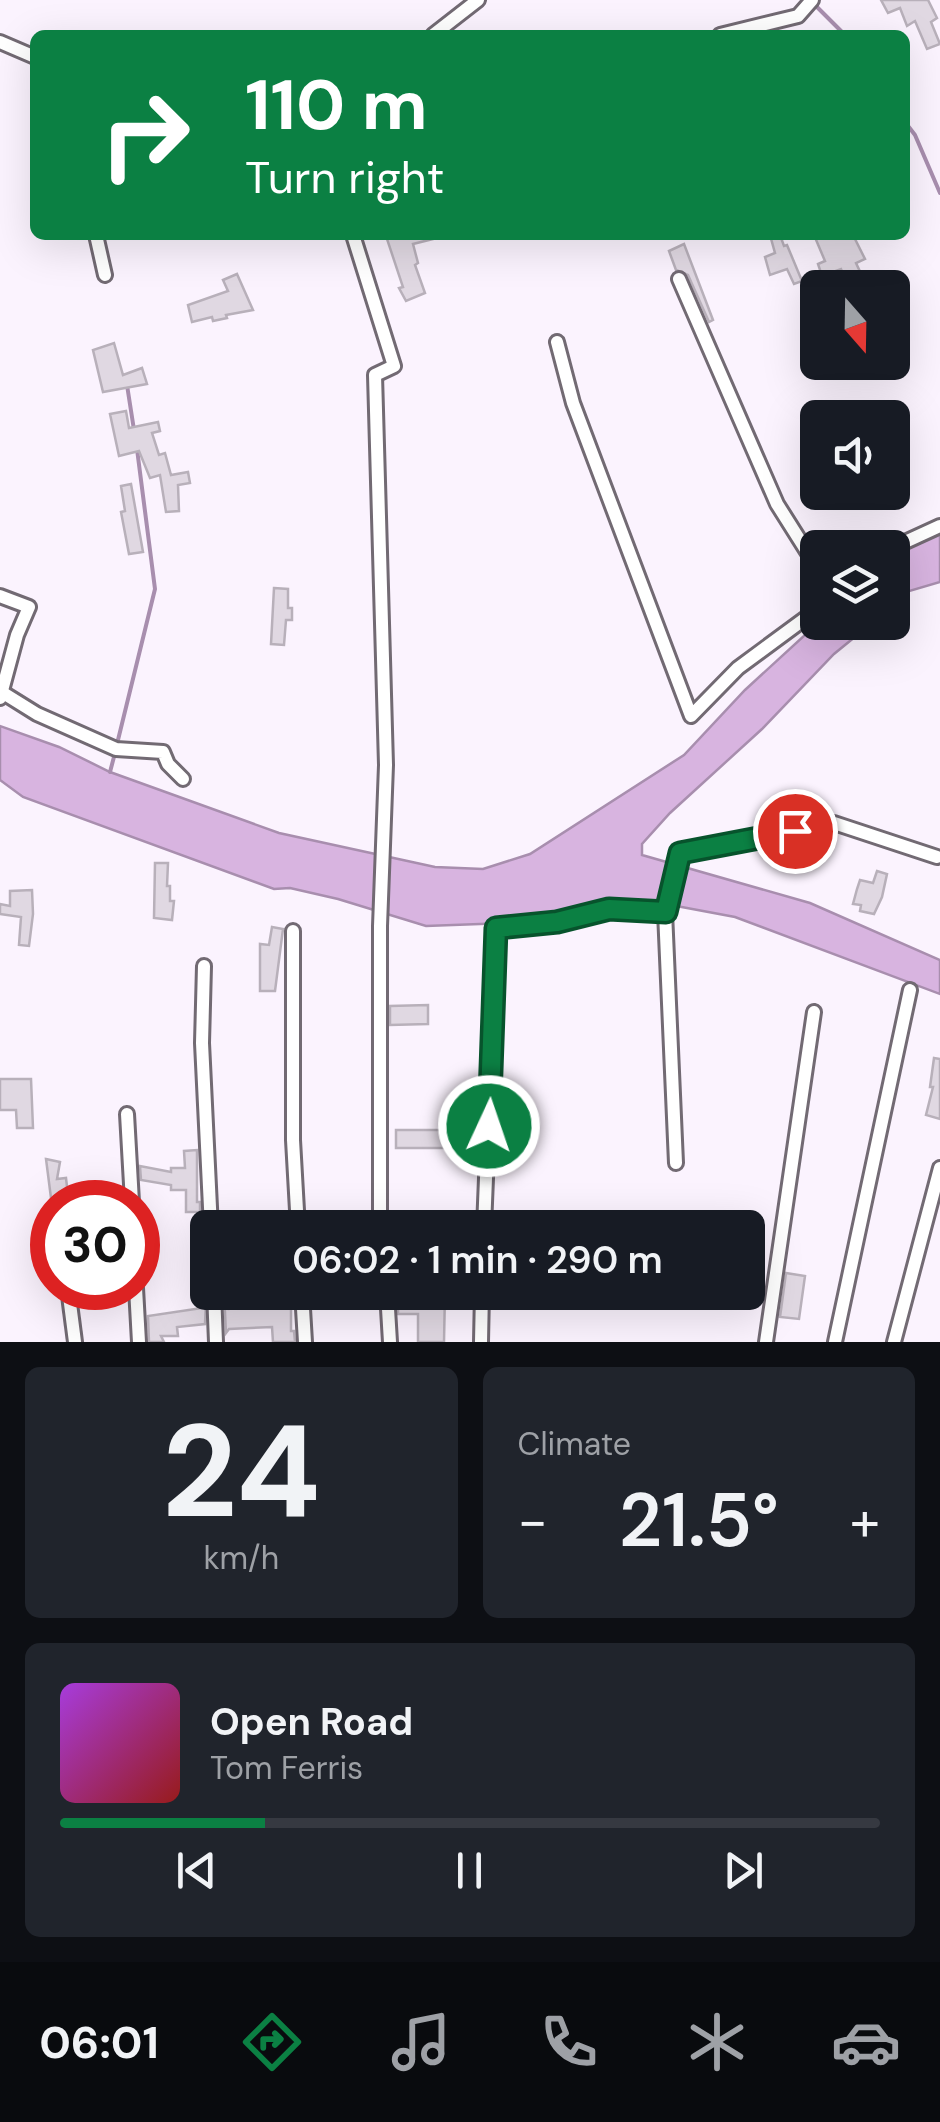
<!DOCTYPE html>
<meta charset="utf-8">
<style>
:root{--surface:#171b24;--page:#20242c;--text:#f1f3f6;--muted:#9ea1a6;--line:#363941;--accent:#0b8043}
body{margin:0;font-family:"DM Sans",sans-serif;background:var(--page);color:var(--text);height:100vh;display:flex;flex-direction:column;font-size:38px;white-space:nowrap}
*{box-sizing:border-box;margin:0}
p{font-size:32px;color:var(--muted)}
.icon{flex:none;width:55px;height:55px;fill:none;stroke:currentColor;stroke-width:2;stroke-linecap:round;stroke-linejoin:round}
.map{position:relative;height:1342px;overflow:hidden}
.side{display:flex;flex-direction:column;gap:25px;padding:25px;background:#0d0f14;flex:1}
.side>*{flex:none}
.guide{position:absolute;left:30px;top:30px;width:880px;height:210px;border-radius:15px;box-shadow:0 10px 40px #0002;background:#0b8043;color:#fff;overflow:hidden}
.needle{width:65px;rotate:160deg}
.controls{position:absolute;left:800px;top:270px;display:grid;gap:20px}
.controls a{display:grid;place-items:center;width:110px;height:110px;border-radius:15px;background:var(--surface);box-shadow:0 10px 40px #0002;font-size:50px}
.speed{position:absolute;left:30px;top:1180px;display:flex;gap:20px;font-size:50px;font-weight:700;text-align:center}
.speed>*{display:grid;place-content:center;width:130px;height:130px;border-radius:50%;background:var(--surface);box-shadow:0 10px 40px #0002;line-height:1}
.speed .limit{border:15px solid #d22;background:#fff;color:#111}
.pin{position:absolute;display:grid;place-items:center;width:85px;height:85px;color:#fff;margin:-42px;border:5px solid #fff;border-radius:50%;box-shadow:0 2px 10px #0007}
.me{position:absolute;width:110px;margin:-55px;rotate:3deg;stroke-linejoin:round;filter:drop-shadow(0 0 8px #0008)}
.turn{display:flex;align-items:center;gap:35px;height:210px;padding:0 50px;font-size:45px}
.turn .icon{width:130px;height:130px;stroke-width:2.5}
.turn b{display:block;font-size:70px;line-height:85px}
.big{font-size:75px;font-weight:600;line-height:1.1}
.side .card{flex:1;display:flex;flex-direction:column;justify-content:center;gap:15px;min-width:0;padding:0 35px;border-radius:15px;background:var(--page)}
.side .dial{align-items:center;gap:0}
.dial b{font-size:130px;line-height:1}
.song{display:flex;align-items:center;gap:30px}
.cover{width:120px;height:120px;border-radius:15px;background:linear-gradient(135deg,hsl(280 70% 55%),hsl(0 70% 35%))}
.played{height:10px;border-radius:5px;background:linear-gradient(90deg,var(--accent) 25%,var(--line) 25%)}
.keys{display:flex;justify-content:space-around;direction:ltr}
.heat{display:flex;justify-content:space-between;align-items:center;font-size:55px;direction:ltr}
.side .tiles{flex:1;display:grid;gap:25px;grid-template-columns:1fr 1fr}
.card:last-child{grid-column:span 2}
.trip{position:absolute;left:190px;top:1210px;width:575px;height:100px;border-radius:15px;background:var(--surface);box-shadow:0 10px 40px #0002;font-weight:600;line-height:100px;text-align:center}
.tab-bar{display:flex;height:160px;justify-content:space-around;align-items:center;background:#090b0e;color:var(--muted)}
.tab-bar .icon{width:70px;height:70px}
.tab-bar .current{color:var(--accent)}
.tab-bar b{font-size:45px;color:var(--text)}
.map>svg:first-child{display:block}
</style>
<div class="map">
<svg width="940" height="1342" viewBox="0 0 940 1342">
<rect width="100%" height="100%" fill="#fbf3fe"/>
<g fill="#d8b4e0" stroke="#a88eae" stroke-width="2.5">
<path d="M 940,533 L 940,582 L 909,591 L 893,605 L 893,556 Z"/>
<path d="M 818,623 L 872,623 L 834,654 L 762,729 L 670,813 L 642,844 L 642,855 L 810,903 L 940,960 L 940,994 L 735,917 L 671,905 L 635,905 L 507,923 L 426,926 L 338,899 L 290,888 L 274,889 L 23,797 L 0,780 L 0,726 L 59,747 L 110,772 L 279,833 L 435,867 L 483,869 L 530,854 L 684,755 L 745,690 Z"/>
</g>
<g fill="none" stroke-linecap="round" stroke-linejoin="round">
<g stroke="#a88eae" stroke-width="4">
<path d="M 813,3 L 845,35"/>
<path d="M 905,122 L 915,135 L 940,193"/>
<path d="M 477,236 L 478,235"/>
<path d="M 127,385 L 134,430"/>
<path d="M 117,744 L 155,589 L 137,449"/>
<path d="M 110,772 L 115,753"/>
</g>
</g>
<g fill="#e0d8e2" stroke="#b8b0ba" stroke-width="2.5">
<path d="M 881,0 L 928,0 L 937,18 L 931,22 L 940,44 L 927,49 L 915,21 L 907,26 L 900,8 L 888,13 Z"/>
<path d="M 397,235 L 437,238 L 413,244 L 418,263 L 415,265 L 425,293 L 406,301 L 399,288 L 403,287 L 387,239 Z"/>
<path d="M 770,235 L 780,235 L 784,246 L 787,245 L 802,281 L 794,284 L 787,269 L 770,275 L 765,257 L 775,253 Z"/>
<path d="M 814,235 L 853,235 L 865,259 L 856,263 L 864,280 L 849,287 L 841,269 L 822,276 L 818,264 L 825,261 Z"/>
<path d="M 684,244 L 713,320 L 709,322 L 688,275 L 676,270 L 669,251 Z"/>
<path d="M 237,274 L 253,310 L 226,315 L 227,318 L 213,321 L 212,317 L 192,322 L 188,305 L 228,291 L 223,280 Z"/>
<path d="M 114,343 L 123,375 L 142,368 L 147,384 L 103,392 L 93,350 Z"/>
<path d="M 126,411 L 129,428 L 158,422 L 160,431 L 152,433 L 159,455 L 165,453 L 171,475 L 188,472 L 190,483 L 178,485 L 179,511 L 166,512 L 160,475 L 150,478 L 139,451 L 119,456 L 110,414 Z"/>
<path d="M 131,484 L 143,552 L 129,554 L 121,512 L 125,511 L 121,486 Z"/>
<path d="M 274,588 L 288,589 L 288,608 L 292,608 L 292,620 L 286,620 L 284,645 L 271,644 Z"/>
<path d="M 155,863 L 168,863 L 167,886 L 170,886 L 170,901 L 174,901 L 172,920 L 154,918 Z"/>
<path d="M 877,871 L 887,874 L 882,897 L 874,914 L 860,911 L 861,905 L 853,904 L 857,889 L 860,880 L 873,883 Z"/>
<path d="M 32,890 L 33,914 L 29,946 L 19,945 L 21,917 L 0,914 L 0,904 L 10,906 L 10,891 Z"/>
<path d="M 272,927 L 283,929 L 275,991 L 260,991 L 260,944 L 269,945 Z"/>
<path d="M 428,1005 L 428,1024 L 390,1025 L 390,1006 Z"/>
<path d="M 934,1058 L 940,1059 L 940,1119 L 926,1115 L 933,1087 L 930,1087 Z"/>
<path d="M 0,1079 L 31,1079 L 33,1128 L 17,1128 L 16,1110 L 0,1110 Z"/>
<rect x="396" y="1130" width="48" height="18"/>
<path d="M 197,1150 L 197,1202 L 200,1202 L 200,1212 L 186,1212 L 186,1190 L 171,1190 L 171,1185 L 141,1180 L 140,1166 L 171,1172 L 171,1168 L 185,1168 L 184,1151 Z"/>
<path d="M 46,1159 L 60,1162 L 57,1179 L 66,1178 L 68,1195 L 51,1198 Z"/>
<path d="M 196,1259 L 208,1259 L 205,1324 L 177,1327 L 178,1336 L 161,1336 L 164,1342 L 149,1342 L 148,1316 L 202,1308 L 197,1292 Z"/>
<path d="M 786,1273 L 805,1276 L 799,1319 L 780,1317 Z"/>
<path d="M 224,1292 L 230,1292 L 229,1309 L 291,1304 L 291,1331 L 294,1331 L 295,1342 L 273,1342 L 272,1327 L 229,1329 L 226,1333 Z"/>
<path d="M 419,1292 L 445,1292 L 444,1342 L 418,1342 L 418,1314 L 398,1314 L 398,1300 L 418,1301 Z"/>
</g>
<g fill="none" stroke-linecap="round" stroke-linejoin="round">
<g stroke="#726a73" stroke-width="18">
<g id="minor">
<path d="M 433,35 L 478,0"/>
<path d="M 720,35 L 798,16 L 812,0"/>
<path d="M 0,42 L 35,57"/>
<path d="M 96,235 L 105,275"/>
<path d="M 353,235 L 394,366 L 375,375 L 386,765 L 380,926 L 380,1228"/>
<path d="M 679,279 L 777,504 L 818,569"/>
<path d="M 557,342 L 573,403 L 691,716 L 738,668 L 818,609"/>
<path d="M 892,548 L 940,526"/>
<path d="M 0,596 L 29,607 L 17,635 L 0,698"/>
<path d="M 0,691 L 37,714 L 116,749 L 163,752 L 168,764 L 183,779"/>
<path d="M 293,931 L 293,1140 L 298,1228"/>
<path d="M 204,966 L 202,1043 L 211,1228"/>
<path d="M 127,1114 L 132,1202"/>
<path d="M 676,1163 L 665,912 L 680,853 L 834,823 L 937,857"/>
<path d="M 484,1228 L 496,928 L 557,921 L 609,909 L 665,912"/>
<path d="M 68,1288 L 75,1342"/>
<path d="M 136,1288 L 139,1342"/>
<path d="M 214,1292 L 216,1342"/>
<path d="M 302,1292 L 305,1342"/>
<path d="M 387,1292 L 390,1342"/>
<path d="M 481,1342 L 482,1292"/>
<path d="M 766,1342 L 814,1012"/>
<path d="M 835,1342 L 910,990"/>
<path d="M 894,1342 L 940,1168"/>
</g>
</g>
<use href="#minor" stroke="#fff" stroke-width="12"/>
</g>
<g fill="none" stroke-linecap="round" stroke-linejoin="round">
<g stroke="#07532c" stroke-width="25">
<path id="route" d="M 489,1126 L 496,928 L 557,922 L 609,909 L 666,912 L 680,853 L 795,831"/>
</g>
<use href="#route" stroke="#0b8043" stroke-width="18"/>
</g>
</svg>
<div class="controls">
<a><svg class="needle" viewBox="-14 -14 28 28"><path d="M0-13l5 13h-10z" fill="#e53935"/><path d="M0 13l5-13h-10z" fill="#9ea1a6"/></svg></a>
<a><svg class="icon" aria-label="sound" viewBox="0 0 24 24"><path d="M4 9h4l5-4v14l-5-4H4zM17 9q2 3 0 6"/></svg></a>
<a><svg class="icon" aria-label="layers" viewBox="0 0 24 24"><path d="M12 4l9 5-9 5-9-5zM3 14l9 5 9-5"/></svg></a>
</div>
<div class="speed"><div class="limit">30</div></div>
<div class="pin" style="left:795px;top:831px;background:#d93025"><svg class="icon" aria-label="arrive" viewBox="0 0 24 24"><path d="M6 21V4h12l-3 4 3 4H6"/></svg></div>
<svg class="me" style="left:489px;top:1126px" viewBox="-20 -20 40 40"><circle r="17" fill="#0b8043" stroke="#fff" stroke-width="3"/><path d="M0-11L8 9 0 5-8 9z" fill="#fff"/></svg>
<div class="trip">06:02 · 1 min · 290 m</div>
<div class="guide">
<div class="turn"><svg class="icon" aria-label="right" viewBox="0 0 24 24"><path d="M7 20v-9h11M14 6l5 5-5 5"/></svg><div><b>110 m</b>Turn right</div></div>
</div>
</div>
<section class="side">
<div class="tiles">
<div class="card dial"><b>24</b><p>km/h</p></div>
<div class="card"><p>Climate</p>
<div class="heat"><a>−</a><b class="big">21.5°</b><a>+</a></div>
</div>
<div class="card">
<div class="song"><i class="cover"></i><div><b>Open Road</b><p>Tom Ferris</p></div></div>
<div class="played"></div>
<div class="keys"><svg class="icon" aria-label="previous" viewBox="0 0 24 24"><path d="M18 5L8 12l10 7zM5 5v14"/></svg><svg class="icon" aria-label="pause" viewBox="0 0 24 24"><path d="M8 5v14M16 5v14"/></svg><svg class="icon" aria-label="next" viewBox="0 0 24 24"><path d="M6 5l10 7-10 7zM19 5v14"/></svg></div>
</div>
</div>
</section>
<nav class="tab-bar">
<b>06:01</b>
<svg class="icon current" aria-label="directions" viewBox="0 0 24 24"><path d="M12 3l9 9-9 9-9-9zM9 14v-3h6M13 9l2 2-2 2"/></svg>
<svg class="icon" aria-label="music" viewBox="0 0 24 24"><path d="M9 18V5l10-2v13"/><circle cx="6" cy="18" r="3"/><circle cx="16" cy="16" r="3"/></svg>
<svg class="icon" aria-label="phone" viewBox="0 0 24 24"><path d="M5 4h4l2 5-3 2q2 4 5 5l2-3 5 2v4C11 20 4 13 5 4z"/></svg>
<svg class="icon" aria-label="climate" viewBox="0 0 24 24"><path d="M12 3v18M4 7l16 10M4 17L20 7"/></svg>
<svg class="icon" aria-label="car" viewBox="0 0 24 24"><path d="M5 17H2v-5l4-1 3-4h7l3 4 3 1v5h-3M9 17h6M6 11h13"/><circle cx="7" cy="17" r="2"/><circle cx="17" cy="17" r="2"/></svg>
</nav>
